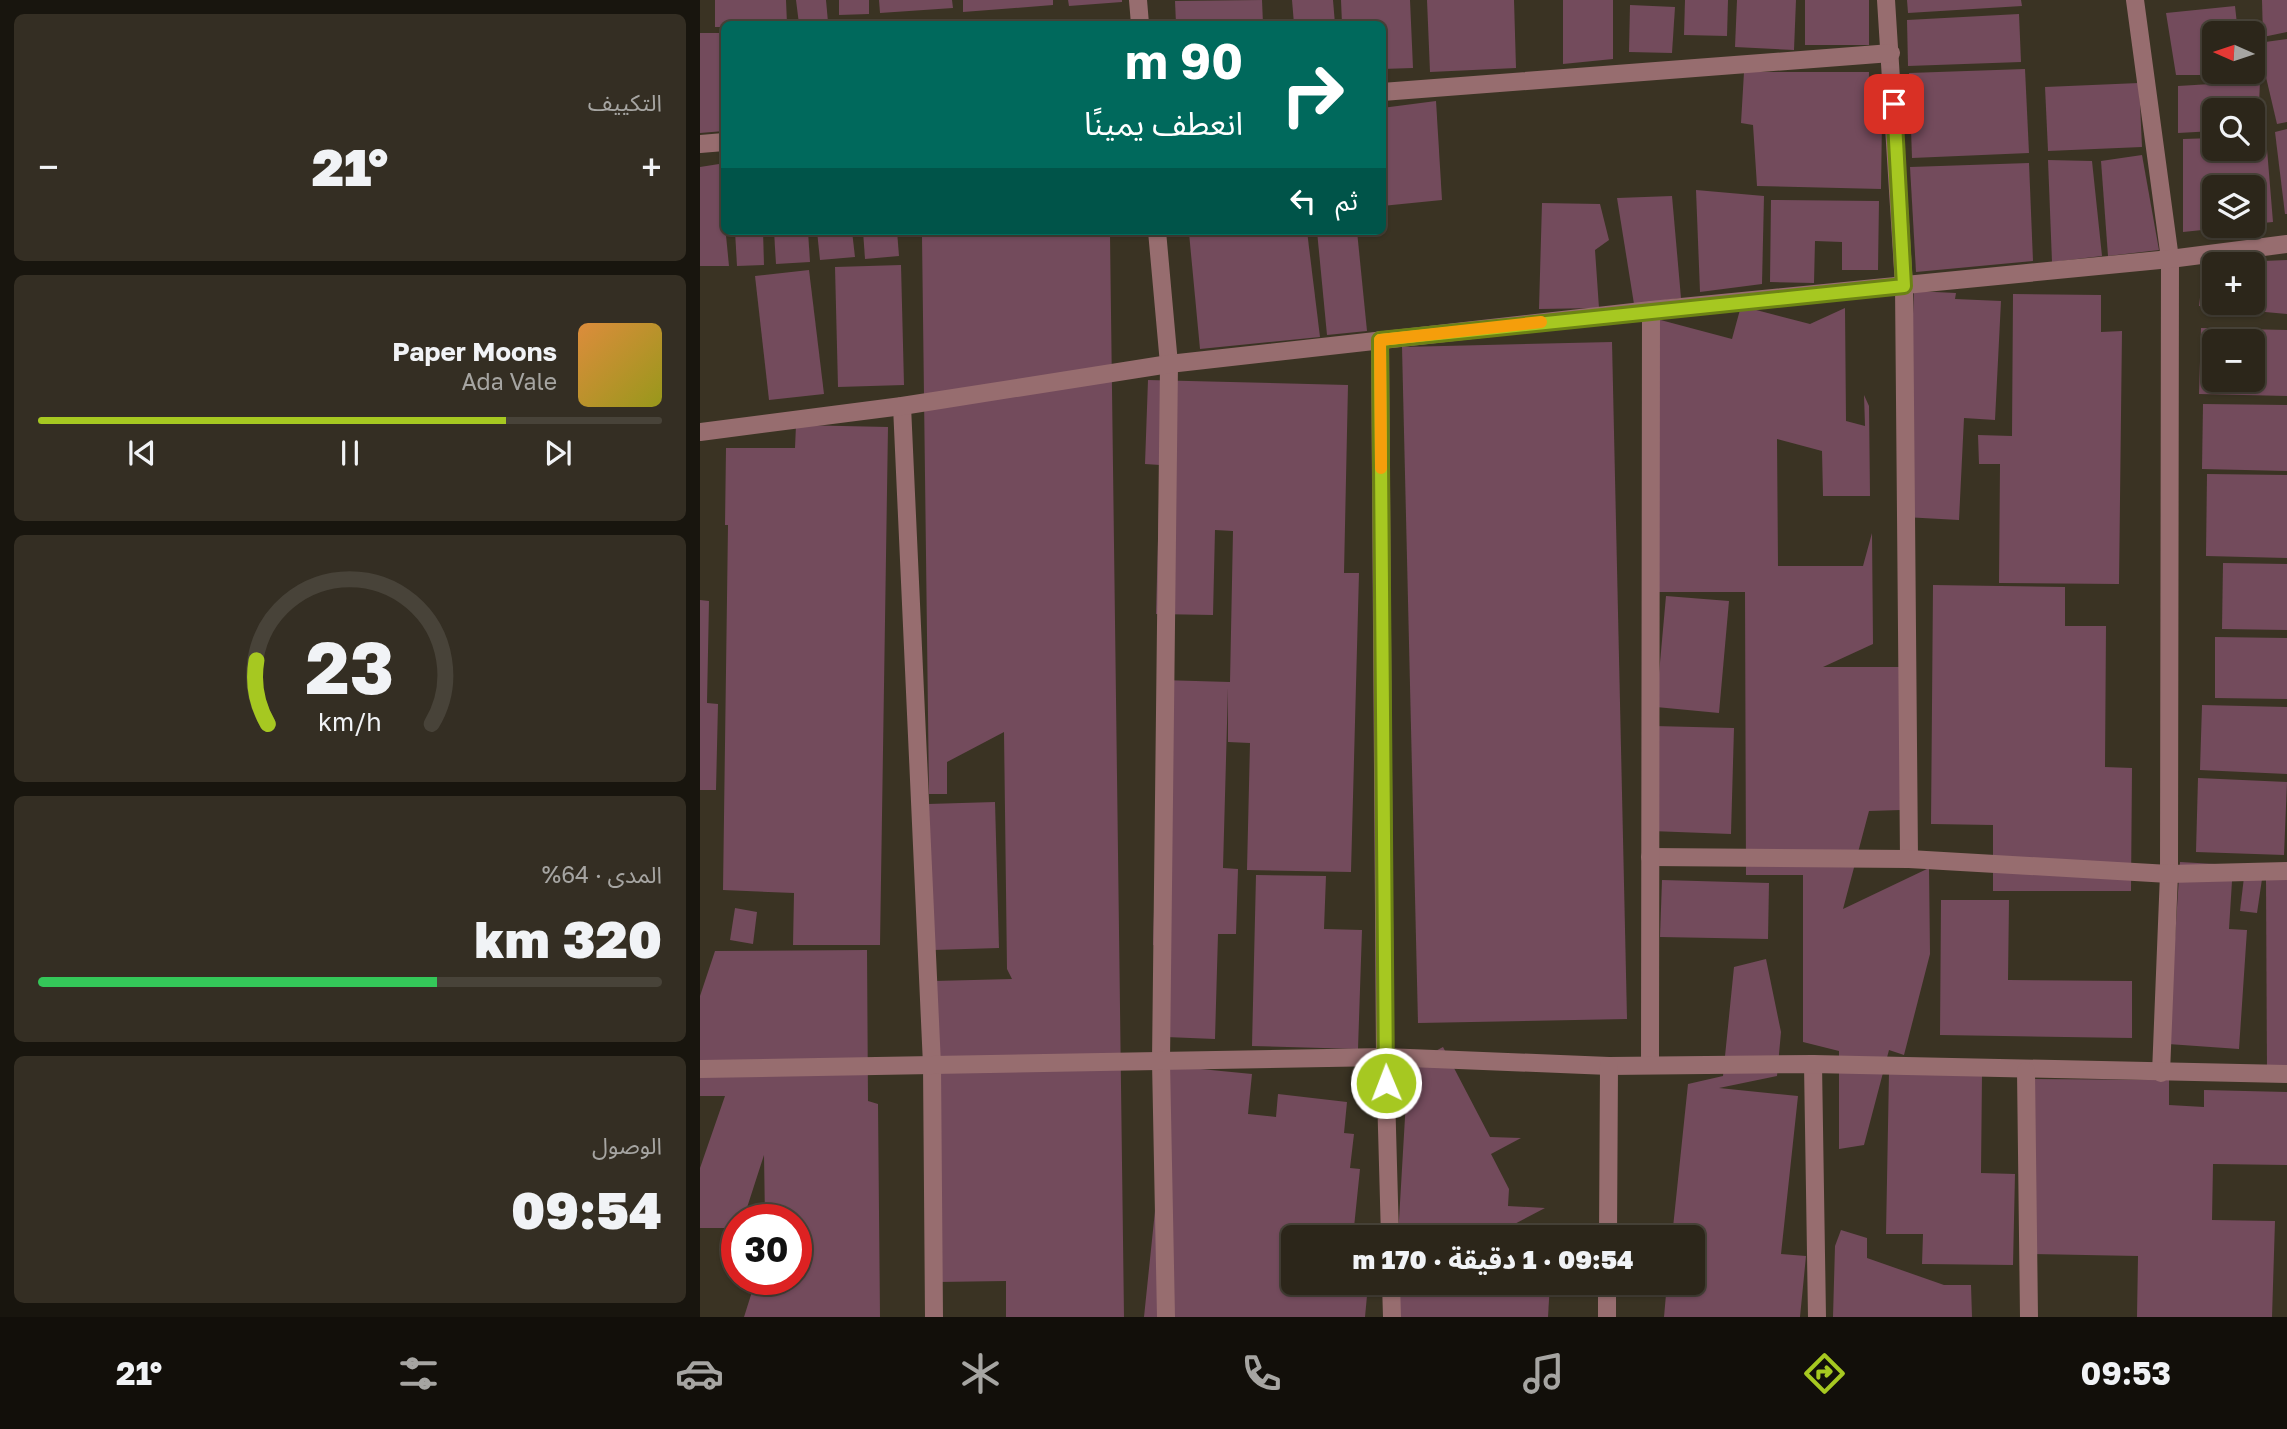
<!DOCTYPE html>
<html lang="ar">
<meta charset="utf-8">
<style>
:root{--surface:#2c261a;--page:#342e23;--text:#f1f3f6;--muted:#a6a5a2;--line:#484339;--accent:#a6c821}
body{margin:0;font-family:"Golos Text","Noto Sans Arabic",sans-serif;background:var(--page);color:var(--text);direction:rtl;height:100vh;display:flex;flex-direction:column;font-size:26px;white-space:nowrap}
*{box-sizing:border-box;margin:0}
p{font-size:23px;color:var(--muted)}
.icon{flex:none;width:38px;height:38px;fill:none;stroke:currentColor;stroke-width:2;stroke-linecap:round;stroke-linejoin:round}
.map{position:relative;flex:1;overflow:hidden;direction:ltr}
.details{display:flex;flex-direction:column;gap:14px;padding:14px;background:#18150e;width:700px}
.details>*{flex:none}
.banner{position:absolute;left:21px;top:21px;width:665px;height:214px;border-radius:10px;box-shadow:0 2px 5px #0004,0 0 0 2px var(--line);direction:rtl;background:#00695c;color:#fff;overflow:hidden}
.needle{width:46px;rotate:273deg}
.fabs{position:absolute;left:1502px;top:21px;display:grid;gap:14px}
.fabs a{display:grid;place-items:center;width:63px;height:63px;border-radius:10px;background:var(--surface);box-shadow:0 2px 5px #0004,0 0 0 2px var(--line);font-size:35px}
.speed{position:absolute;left:21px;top:1204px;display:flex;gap:14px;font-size:35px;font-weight:700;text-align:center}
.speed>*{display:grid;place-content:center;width:91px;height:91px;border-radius:50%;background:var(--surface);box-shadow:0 2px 5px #0004,0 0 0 2px var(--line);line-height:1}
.speed .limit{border:10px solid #d22;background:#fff;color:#111}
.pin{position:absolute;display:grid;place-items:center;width:60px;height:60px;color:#fff;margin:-30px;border-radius:14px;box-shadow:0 4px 10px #0006}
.me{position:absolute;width:77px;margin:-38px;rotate:359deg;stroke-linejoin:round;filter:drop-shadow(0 0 5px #0008)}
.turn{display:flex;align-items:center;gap:24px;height:147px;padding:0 28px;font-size:32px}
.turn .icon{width:91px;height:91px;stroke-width:2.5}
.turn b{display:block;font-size:49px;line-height:60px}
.then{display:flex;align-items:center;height:66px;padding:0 28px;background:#0003;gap:14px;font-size:26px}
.big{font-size:52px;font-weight:800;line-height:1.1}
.details .card{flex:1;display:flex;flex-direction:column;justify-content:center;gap:10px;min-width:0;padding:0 24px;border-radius:10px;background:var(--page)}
.details .dial{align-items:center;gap:0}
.dial svg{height:182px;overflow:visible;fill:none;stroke:var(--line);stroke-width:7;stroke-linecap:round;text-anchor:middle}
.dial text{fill:var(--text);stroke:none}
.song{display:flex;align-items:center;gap:21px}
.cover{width:84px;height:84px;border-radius:10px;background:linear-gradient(135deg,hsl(30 70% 55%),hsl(60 70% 35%))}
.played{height:7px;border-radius:4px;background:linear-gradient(90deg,var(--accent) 75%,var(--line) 75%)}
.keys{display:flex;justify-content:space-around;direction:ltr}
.heat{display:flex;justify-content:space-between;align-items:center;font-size:38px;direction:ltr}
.charge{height:10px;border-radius:5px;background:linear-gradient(90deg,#34c759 64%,var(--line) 0)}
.trip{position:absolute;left:581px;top:1225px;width:424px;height:70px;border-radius:10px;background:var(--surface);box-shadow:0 2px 5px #0004,0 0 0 2px var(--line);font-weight:800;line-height:70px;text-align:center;direction:rtl}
.tabs{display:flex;height:112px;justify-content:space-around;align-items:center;background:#120f0a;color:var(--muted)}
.tabs .icon{width:49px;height:49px}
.tabs .current{color:var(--accent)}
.tabs b{font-size:32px;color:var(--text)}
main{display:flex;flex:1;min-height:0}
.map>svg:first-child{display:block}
</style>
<main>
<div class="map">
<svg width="1587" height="1317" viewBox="0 0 1587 1317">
<rect width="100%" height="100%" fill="#3a3323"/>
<g fill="#734b5c" fill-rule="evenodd">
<path d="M 15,0 L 86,0 L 87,24 L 24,24 L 24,27 L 15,27 Z"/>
<path d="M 96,0 L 126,0 L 128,22 L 99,24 Z"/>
<path d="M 139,0 L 169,0 L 169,14 L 139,15 Z"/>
<path d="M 179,0 L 252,0 L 253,8 L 180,13 Z"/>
<path d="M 263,0 L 353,0 L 353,5 L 263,12 Z"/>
<path d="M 368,0 L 422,0 L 422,2 L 369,6 Z"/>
<path d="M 562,0 L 563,24 L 476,24 L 475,1 Z"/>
<path d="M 592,0 L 633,0 L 635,24 L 594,24 Z"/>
<path d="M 641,0 L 710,0 L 713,68 L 682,69 L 682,24 L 642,24 Z"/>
<path d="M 727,0 L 814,0 L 816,68 L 730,72 Z"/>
<path d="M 863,0 L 913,0 L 913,59 L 863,64 Z"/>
<path d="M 985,0 L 1028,0 L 1027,36 L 984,35 Z"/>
<path d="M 1037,0 L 1096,0 L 1094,50 L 1035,47 Z"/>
<rect x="1105" y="0" width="64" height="45"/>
<path d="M 1207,0 L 1321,0 L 1322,6 L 1208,13 Z"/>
<path d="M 1562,0 L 1587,0 L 1587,32 L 1563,37 Z"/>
<path d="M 930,5 L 975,7 L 972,53 L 929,52 Z"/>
<path d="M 1535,6 L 1538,33 L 1514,33 L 1514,72 L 1541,72 L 1541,75 L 1476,75 L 1466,13 Z"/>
<path d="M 1319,14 L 1321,62 L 1208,66 L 1207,20 Z"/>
<path d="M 248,19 L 248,24 L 213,24 L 213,23 Z"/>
<path d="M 0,33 L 24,33 L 24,131 L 0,133 Z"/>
<path d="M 1587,39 L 1587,122 L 1577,124 L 1558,43 Z"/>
<path d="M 1325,69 L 1329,153 L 1212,158 L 1209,73 Z"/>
<path d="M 1044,72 L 1169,72 L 1168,118 L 1182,119 L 1181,189 L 1057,186 L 1053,125 L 1041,123 Z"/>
<path d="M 1560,81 L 1558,130 L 1552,130 L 1552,110 L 1514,110 L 1514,131 L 1478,133 L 1478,86 Z"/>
<path d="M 1439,83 L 1442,147 L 1348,151 L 1345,87 Z"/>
<path d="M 736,101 L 742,200 L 682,206 L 682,108 Z"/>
<path d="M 1587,129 L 1587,214 L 1585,214 L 1575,132 Z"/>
<path d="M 1566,137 L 1573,222 L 1552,224 L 1552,187 L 1514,187 L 1514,226 L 1522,228 L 1483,232 L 1483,139 L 1514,138 L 1514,149 L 1552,149 L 1552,138 Z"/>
<path d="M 1442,155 L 1459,250 L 1408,256 L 1401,161 Z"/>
<path d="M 1348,160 L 1392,161 L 1402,256 L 1352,262 Z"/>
<path d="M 1329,163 L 1333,261 L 1216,272 L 1210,167 Z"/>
<path d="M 19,164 L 29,266 L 0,266 L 0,167 Z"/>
<path d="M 996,190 L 1064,196 L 1062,284 L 1000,292 Z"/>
<path d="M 972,196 L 981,298 L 934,304 L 917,198 Z"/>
<path d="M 1071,200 L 1179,201 L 1178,270 L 1142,270 L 1142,242 L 1115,241 L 1114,283 L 1070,282 Z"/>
<path d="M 842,203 L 900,204 L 909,240 L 895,250 L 899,308 L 839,309 Z"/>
<path d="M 35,231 L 63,231 L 64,265 L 37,266 Z"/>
<path d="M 74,231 L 108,231 L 110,262 L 76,264 Z"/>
<path d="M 117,231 L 152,231 L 155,257 L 120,260 Z"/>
<path d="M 163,231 L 197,231 L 199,256 L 165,259 Z"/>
<path d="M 511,231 L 607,231 L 620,337 L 500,349 L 489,233 Z"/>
<path d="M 617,231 L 657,231 L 667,331 L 627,335 Z"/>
<path d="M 410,235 L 424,1317 L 306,1317 L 306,1281 L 238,1282 L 234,981 L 312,979 L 307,969 L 304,732 L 247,762 L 247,794 L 229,794 L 222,237 Z"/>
<path d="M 1587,260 L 1587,314 L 1499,306 L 1504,264 L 1514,263 L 1514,303 L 1552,303 L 1552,264 L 1539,262 Z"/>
<path d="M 201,265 L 204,385 L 138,387 L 135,267 Z"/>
<path d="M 109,270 L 124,394 L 69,400 L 55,276 Z"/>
<path d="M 1214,291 L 1256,293 L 1255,299 L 1301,301 L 1295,420 L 1264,418 L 1259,520 L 1204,517 Z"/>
<path d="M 1313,294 L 1401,295 L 1401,332 L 1422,331 L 1419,584 L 1299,583 L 1300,464 L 1279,464 L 1278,435 L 1312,436 Z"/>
<path d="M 1041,306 L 1110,324 L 1145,308 L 1146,421 L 1165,426 L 1164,395 L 1169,406 L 1170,496 L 1123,496 L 1122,451 L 1077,439 L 1078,566 L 1163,566 L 1172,533 L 1173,644 L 1123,667 L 1200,667 L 1201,810 L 1169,811 L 1143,909 L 1229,868 L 1230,954 L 1204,1055 L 1189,1050 L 1164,1145 L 1139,1149 L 1139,1051 L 1103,1042 L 1103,875 L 1046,875 L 1045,592 L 954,592 L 953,318 L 1032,339 Z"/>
<path d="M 1501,328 L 1587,330 L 1587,396 L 1499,394 ZM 1514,341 L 1552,341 L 1552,380 L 1514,380 Z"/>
<path d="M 912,342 L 927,1019 L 718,1023 L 702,347 Z"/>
<path d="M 448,380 L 648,385 L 644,573 L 659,573 L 651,872 L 547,870 L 550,743 L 528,742 L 528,688 L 523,868 L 538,869 L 536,934 L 518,934 L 515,1039 L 466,1037 L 469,946 L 453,945 L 461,680 L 530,682 L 533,531 L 515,530 L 513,615 L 456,614 L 460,465 L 445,464 Z"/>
<path d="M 1503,404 L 1587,405 L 1587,471 L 1502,469 Z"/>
<path d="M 96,425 L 188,427 L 180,945 L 93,945 L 94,893 L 23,890 L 28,525 L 25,525 L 26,448 L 95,448 Z"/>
<path d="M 1507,474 L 1587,475 L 1587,558 L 1506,556 Z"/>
<path d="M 1523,563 L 1587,564 L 1587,630 L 1522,629 Z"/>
<path d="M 1233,585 L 1365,587 L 1365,626 L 1406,626 L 1405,767 L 1432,768 L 1431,891 L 1293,891 L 1293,825 L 1231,824 Z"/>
<path d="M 966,596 L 1029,601 L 1019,713 L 956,707 Z"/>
<path d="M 0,600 L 9,601 L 7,703 L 18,704 L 16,790 L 0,790 Z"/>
<path d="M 1515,637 L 1587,638 L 1587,699 L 1515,698 Z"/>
<path d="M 1502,705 L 1587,707 L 1587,774 L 1500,770 Z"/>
<path d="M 954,726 L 1034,728 L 1031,834 L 951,831 Z"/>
<path d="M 1498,778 L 1587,782 L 1584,855 L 1496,852 Z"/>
<path d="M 295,802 L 299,948 L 233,950 L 228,804 Z"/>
<path d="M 1480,862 L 1533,865 L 1529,929 L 1547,930 L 1539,1049 L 1468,1044 Z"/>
<path d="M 556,875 L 626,876 L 624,929 L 662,930 L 658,1049 L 552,1046 Z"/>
<path d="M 1544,877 L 1562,879 L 1557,913 L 1540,911 Z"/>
<path d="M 1587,877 L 1587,1074 L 1567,1074 L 1566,878 Z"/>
<path d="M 962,880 L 1069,883 L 1068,939 L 960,937 Z"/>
<path d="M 1241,900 L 1309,900 L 1308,980 L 1432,981 L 1432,1038 L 1240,1035 Z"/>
<path d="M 35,908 L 57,912 L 53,944 L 30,940 Z"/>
<path d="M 167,950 L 168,1101 L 178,1104 L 180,1317 L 44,1317 L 56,1279 L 96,1279 L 96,1220 L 65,1220 L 64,1155 L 43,1220 L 37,1220 L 37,1228 L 0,1228 L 0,1168 L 25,1096 L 0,1096 L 0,996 L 15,951 Z"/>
<path d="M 1066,959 L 1081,1032 L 1077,1076 L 1019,1088 L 1098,1096 L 1081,1254 L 1106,1256 L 1100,1317 L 964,1317 L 967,1283 L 992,1283 L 992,1237 L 972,1237 L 988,1084 L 1023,1076 L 1034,967 Z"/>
<path d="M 743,1047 L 790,1137 L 821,1138 L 791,1154 L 809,1189 L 808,1206 L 845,1208 L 807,1228 L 812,1237 L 698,1237 L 708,1066 Z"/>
<path d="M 470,1066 L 552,1074 L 548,1114 L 576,1117 L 578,1094 L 647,1102 L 644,1133 L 654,1134 L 650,1168 L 660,1169 L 653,1237 L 593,1237 L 593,1283 L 668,1285 L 665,1317 L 444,1317 Z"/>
<path d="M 1189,1072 L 1282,1074 L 1281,1173 L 1315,1174 L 1313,1265 L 1222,1264 L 1223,1234 L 1186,1234 Z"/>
<path d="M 1331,1079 L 1469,1080 L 1469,1105 L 1504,1107 L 1504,1090 L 1587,1092 L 1587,1165 L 1513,1164 L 1512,1220 L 1575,1221 L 1572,1317 L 1437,1317 L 1438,1256 L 1328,1254 Z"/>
<path d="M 1141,1230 L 1167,1238 L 1167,1258 L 1244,1285 L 1271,1285 L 1272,1317 L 1133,1317 L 1135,1246 Z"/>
<path d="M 696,1283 L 850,1283 L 848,1317 L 694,1317 Z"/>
</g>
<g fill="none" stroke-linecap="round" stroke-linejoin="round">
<g stroke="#976d6f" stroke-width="18">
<path d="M 438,0 L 440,24"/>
<path d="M 1186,0 L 1204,286 L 1209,859"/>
<path d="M 1435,0 L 1470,259 L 1469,874 L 1461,1073"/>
<path d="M 682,92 L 1191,53"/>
<path d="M 0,144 L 24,142"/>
<path d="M 457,231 L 469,364 L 461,1061 L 466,1317"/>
<path d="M 680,340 L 685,1057 L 690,1237"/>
<path d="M 202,406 L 232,1065 L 234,1317"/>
<path d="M 0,432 L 202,406 L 469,364 L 951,310 L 1470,259 L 1587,244"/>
<path d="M 950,857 L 1209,859 L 1469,874 L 1587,871"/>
<path d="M 1113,1064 L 1117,1317"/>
<path d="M 950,1065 L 951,310"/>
<path d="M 0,1069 L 685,1057 L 909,1066 L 1113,1064 L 1587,1074"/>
<path d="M 1326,1071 L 1329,1317"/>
<path d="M 908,1237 L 909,1066"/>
<path d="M 691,1283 L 692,1317"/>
<path d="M 907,1317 L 907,1283"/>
</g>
</g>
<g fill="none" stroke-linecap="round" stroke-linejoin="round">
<g stroke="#6c8215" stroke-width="18">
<path id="route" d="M 686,1083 L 680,340 L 1204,286 L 1194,104"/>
</g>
<use href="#route" stroke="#a6c821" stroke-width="12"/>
<path stroke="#f59e0b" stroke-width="12" d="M 681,468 L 680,340 L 841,322"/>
</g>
</svg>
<div class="fabs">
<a><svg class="needle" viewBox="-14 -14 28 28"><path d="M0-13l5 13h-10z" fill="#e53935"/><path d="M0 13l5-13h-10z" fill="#a6a5a2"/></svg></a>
<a><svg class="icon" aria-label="search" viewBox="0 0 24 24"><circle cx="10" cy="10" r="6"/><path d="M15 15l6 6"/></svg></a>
<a><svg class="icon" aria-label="layers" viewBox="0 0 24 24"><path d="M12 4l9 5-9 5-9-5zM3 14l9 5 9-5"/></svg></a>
<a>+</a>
<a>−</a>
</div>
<div class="speed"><div class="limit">30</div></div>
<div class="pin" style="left:1194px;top:104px;background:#d93025"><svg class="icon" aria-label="arrive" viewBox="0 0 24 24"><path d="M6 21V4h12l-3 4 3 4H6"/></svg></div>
<svg class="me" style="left:686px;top:1083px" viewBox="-20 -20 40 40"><circle r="17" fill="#a6c821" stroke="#fff" stroke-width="3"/><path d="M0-11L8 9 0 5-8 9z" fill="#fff"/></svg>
<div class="trip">09:54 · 1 دقيقة · 170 m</div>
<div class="banner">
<div class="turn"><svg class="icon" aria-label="right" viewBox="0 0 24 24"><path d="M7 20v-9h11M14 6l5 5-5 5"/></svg><div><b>90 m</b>انعطف يمينًا</div></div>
<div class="then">ثم<svg class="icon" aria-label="left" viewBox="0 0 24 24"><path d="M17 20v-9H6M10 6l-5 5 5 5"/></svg></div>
</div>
</div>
<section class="details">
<div class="card"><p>التكييف</p>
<div class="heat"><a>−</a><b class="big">21°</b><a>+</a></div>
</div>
<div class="card">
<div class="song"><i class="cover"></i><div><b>Paper Moons</b><p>Ada Vale</p></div></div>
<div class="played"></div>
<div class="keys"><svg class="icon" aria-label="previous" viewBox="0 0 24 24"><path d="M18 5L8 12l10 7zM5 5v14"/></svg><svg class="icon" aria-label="pause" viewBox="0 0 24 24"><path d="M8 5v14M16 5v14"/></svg><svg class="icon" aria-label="next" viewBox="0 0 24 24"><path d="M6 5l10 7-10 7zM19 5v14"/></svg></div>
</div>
<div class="card dial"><svg viewBox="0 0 100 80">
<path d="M14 69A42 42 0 1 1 86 69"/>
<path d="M14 69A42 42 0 0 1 9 41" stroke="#a6c821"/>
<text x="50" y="56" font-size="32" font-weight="700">23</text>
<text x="50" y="72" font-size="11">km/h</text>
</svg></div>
<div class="card"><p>المدى · 64%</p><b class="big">320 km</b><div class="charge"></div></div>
<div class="card"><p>الوصول</p><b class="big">09:54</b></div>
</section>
</main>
<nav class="tabs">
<b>09:53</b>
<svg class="icon current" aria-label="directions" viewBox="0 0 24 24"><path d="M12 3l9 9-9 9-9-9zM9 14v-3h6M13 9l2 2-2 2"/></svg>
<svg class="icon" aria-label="music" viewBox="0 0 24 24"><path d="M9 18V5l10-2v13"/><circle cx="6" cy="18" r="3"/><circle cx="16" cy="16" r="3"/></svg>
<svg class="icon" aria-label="phone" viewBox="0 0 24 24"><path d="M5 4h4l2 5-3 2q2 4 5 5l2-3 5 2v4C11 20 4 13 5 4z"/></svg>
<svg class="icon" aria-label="climate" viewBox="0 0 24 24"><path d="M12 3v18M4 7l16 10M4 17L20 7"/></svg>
<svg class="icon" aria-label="car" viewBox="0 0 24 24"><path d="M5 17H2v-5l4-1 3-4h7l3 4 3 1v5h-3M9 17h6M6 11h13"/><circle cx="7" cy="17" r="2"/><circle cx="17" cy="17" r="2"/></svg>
<svg class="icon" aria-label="filters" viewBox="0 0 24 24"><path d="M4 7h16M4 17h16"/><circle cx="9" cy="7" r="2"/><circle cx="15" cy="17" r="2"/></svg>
<b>21°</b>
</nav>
